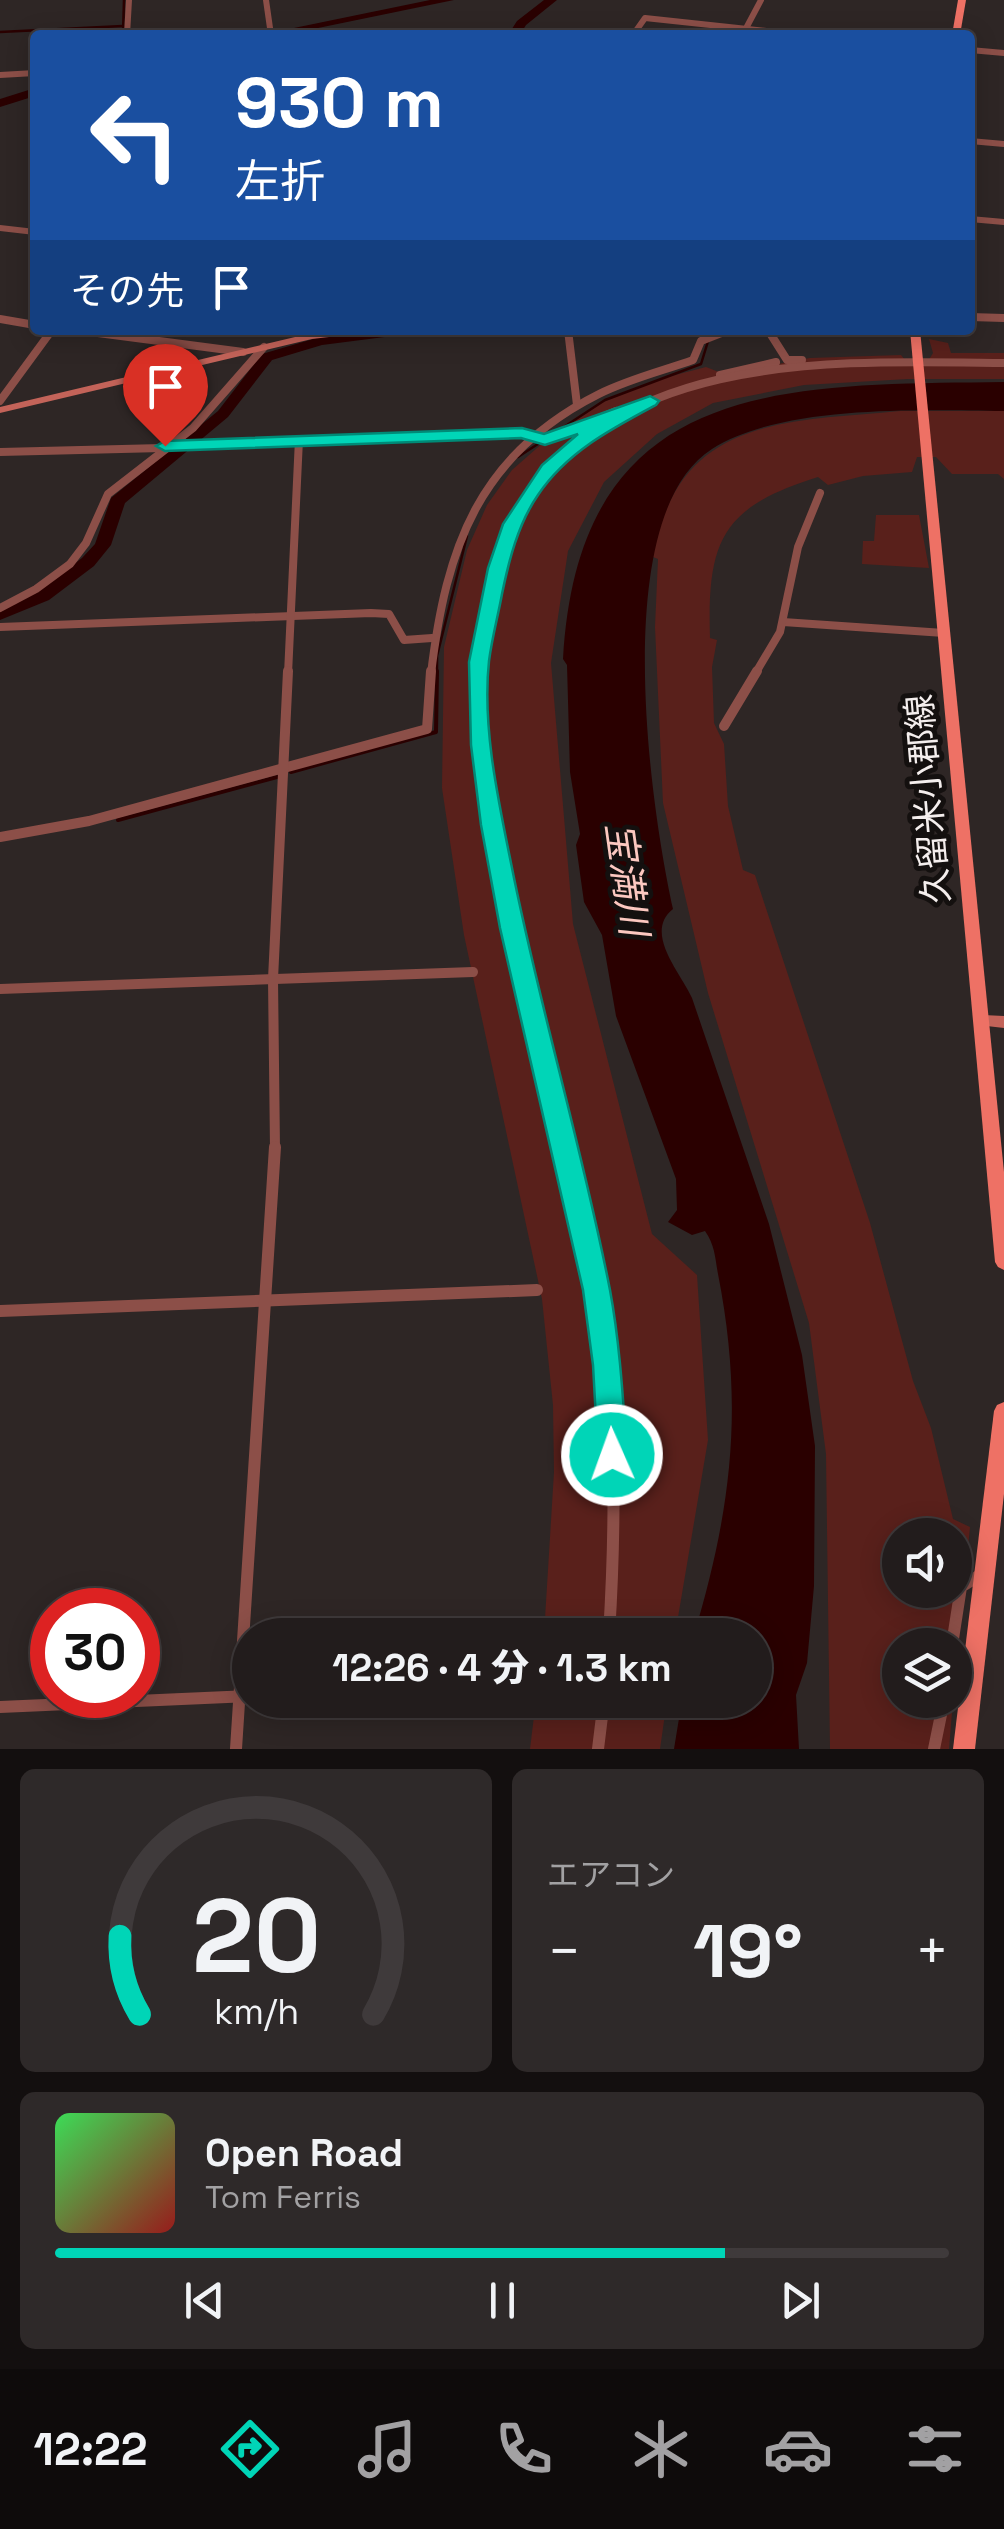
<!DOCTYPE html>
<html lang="ja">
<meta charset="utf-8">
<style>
:root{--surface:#221c1c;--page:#2e2929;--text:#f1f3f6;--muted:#a2a1a3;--line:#3f3a3b;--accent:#00d5b7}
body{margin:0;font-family:"Space Grotesk","Noto Sans JP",sans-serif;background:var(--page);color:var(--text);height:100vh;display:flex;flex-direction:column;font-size:38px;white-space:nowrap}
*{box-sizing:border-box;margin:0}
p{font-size:32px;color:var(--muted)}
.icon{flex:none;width:55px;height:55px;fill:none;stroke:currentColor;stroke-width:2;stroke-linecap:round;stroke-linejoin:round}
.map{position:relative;height:1749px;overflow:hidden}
.details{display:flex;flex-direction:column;gap:20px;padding:20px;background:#130f0f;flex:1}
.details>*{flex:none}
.top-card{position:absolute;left:30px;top:30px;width:945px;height:305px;border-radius:10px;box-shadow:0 5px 25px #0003,0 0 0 2px var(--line);background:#1a4fa0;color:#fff;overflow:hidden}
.controls{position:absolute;left:882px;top:1518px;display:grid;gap:20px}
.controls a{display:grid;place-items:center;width:90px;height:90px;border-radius:50%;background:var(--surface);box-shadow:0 5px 25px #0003,0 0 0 2px var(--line);font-size:50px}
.speed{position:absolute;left:30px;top:1588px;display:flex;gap:20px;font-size:50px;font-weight:700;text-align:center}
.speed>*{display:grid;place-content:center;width:130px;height:130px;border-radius:50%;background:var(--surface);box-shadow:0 5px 25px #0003,0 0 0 2px var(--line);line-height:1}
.speed .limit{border:15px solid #d22;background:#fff;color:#111}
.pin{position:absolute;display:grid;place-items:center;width:85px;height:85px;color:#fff;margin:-102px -42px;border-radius:50% 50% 50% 0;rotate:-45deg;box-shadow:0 0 10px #0007}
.pin .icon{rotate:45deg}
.me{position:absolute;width:110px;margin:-55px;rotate:358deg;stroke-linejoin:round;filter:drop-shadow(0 0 8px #0008)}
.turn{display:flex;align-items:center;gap:35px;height:210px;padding:0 40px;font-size:45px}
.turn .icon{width:130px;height:130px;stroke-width:2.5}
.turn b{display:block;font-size:70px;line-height:85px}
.then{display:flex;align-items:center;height:95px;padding:0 40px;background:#0003;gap:20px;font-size:38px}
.big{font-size:75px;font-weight:800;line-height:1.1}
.details .widget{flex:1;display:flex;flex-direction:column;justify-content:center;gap:15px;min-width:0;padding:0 35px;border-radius:15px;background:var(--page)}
.details .dial{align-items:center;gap:0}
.dial svg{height:260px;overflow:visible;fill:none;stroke:var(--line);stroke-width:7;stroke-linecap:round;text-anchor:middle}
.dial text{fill:var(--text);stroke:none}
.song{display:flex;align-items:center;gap:30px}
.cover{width:120px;height:120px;border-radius:15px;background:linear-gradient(135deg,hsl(130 70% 55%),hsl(0 70% 35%))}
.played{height:10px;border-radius:5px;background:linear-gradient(90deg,var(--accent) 75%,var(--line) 75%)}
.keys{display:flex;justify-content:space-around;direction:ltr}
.heat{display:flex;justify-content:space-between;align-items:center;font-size:55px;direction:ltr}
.details .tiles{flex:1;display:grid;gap:20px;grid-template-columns:1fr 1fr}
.widget:last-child{grid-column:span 2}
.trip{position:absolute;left:232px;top:1618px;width:540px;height:100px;border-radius:50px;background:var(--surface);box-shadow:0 5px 25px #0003,0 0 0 2px var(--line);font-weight:800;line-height:100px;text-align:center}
.tabs{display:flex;height:160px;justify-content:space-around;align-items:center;background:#0e0b0b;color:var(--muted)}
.tabs .icon{width:70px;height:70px}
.tabs .selected{color:var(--accent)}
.tabs b{font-size:45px;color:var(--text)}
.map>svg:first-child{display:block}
</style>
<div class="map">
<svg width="1004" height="1749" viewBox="0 0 1004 1749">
<rect width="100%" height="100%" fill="#2e2625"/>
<g fill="#59201b" fill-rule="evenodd">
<path d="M 929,339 L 948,343 L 951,353 L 1004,353 L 1004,379 L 908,379 L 804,385 L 713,403 L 657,434 L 604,482 L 568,551 L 551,663 L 573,924 L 652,1234 L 697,1275 L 708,1440 L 675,1635 L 544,1635 L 554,1472 L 553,1405 L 542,1299 L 464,935 L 442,788 L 444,647 L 467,550 L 487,505 L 512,470 L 561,427 L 601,403 L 660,379 L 706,367 L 724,374 L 810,358 L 901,355 L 909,365 L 925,366 L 933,353 Z"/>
<path d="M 900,411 L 1004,411 L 1004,479 L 998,474 L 952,474 L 936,457 L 917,457 L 912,472 L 863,476 L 828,485 L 818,477 C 722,507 707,540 710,638 L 717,640 L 712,667 L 714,723 L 724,744 L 728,806 L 743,870 L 755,875 L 870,1223 L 913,1381 L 931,1428 L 953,1519 L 970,1527 L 955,1683 L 955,1645 L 900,1645 L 900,1700 L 953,1700 L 949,1749 L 830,1749 L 826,1454 L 809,1323 L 708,993 L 663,803 L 655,627 L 658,559 L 653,557 C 677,416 785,422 900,411 ZM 900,1535 L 955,1535 L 955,1590 L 900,1590 Z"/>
<path d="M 876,515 L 919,515 L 929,568 L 862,564 L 863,541 L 874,541 Z"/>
<path d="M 536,1700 L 667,1700 L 660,1749 L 530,1749 Z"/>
</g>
<path fill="#2a0000" d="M 1004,382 L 1004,411 C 921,410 783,404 712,449 C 608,515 650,805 673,909 C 643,933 681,973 692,998 L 769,1224 L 802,1355 L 815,1446 L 814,1586 L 807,1663 L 796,1695 L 799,1749 L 674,1749 L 682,1700 L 755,1700 L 755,1635 L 694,1635 C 732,1507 744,1406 718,1274 C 715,1258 715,1245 705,1231 L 692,1235 L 668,1222 L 677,1210 L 676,1179 L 616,1016 L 602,935 L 584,902 L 576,845 L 580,834 L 570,772 L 567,665 L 563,659 C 579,377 783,385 1004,382 Z"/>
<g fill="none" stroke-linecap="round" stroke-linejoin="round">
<g stroke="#2a0000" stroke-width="2.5">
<path d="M 0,32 L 123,26"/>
<path d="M 123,35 L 124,0"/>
<path d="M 518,457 L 605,400 L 701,364 L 709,338"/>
<path d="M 437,674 L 437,656 L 467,536"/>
</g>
<g stroke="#2a0000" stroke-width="4">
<path d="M 291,772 L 436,732 L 437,671"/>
<path d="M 118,820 L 277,777"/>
</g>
<g fill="#2a0000" fill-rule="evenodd">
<path d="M 430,0 L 454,0 L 284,35 L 260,35 Z"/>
<path d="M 544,0 L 557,0 L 526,25 L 520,35 L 508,35 L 517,21 Z"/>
<path d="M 35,88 L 35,96 L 0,107 L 0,99 Z"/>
<path d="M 373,330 L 415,330 L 408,334 L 322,345 L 272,360 L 228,417 L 125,503 L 111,545 L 94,566 L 49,600 L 0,620 L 0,609 L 37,592 L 82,558 L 95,544 L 111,498 L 218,411 L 262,354 L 320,337 Z"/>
</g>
<g stroke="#8c4f48" stroke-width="6">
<path d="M 266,0 L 271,35"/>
<path d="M 743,34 L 761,0"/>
<path d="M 127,35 L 129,0"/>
<path d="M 633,35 L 645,18 L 805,35"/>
<path d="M 970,50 L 1004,53"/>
<path d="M 0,75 L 35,73"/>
<path d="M 970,141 L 1004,144"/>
<path d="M 970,219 L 1004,222"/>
<path d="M 0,228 L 35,232"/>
</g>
<g stroke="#8c4f48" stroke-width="8">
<path d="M 970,317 L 1004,318"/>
<path d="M 0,319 L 35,325"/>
<path d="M 75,330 L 243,352"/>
<path d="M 568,330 L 577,405"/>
<path d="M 768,330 L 787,360 L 802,360"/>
<path d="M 720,375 L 776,362"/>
<path d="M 0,401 L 52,330"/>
<path d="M 165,446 L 522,433 L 552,439 L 616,411"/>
<path d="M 0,452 L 162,448"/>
<path d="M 0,608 L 36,589 L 70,564 L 86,543 L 108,494 L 193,428 L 264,347"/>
<path d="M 783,622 L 944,633"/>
<path d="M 0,627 L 371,613 L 389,614 L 404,640 L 432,638"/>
<path d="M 288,674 L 299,439"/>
<path d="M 431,674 C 446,547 479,454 599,394 C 629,379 662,371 693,360 L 701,341 L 729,330"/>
<path d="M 480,674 C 486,622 490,566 516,519 C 610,349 837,361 1004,363"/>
<path d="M 755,674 L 780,632 L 798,547 L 820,493"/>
</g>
<g stroke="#8c4f48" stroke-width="10">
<path d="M 480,671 C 477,833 527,994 563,1149"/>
<path d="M 724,726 L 757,671"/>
<path d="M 0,837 L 89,821 L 427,729 L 431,671"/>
<path d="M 0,989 L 473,972"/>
<path d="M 275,1149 L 273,979 L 288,671"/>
</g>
<g stroke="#8c4f48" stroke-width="12">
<path d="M 563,1147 C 574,1194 587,1241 596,1289 C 617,1402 616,1521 609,1635"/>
<path d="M 0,1311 L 537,1290"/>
<path d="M 952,1645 L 961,1587 L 983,1573"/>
<path d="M 0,1707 L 250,1696"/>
<path d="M 236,1749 L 275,1147"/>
<path d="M 598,1749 L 604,1700"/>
<path d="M 934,1749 L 944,1700"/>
</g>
<g fill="#c36359" fill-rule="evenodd">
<path d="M 337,330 L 368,330 L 363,333 L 312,339 L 0,413 L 0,407 L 312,333 Z"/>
<path d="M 983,1015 L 1004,1016 L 1004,1028 L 978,1025 L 976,1021 L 978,1017 Z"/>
</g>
<g fill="#ee7165" fill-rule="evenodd">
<path d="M 958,0 L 966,0 L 960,35 L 952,35 Z"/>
<path d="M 910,330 L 920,330 L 1004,1172 L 1004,1270 L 998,1267 L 995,1262 Z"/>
<path d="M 1004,1402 L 1004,1494 L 975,1749 L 953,1749 L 994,1411 L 997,1405 Z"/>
</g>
</g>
<path fill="#00d5b7" stroke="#008a77" stroke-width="2.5" d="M 650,396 L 659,401 L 656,405 C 611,429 567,452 538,495 C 518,524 509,560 502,594 C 498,616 492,638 489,661 C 482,726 498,799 511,863 C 539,1006 582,1146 610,1290 C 620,1344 623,1399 627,1455 L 623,1464 L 612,1468 L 602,1464 L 598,1455 L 593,1365 L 583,1290 L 500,928 L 481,825 L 471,745 L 469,662 L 488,568 L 503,524 L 542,465 L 578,434 L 545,445 L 521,438 L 165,451 L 156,446 L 165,441 L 522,428 L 544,434 Z"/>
<g text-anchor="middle" stroke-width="10" stroke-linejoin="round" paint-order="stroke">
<g font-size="35" fill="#f4eeed" stroke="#14100f">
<text transform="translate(928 799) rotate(-95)" y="12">久留米小郡線</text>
</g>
<g font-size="38" font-style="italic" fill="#fcc8c0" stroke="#14100f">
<text transform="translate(627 879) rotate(82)" y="13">宝満川</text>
</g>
</g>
</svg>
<div class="controls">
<a><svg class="icon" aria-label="sound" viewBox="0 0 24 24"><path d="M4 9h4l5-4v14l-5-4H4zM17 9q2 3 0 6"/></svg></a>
<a><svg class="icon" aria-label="layers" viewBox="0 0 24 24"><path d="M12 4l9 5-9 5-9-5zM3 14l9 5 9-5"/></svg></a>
</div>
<div class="speed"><div class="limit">30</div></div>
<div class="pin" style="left:165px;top:446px;background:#d93025"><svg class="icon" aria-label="arrive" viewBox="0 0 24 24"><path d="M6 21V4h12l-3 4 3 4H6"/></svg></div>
<svg class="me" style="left:612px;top:1455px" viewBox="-20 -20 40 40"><circle r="17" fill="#00d5b7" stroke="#fff" stroke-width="3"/><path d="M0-11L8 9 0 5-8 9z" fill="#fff"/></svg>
<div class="trip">12:26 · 4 分 · 1.3 km</div>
<div class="top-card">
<div class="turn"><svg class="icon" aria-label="left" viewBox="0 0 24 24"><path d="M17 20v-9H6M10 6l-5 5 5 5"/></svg><div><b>930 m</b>左折</div></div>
<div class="then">その先<svg class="icon" aria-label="arrive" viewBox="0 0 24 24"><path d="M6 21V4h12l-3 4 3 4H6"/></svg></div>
</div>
</div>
<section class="details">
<div class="tiles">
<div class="widget dial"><svg viewBox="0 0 100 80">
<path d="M14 69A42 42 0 1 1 86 69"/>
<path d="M14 69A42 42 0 0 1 8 45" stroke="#00d5b7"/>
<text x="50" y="56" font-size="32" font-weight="700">20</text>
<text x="50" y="72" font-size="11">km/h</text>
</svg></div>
<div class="widget"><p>エアコン</p>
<div class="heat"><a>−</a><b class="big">19°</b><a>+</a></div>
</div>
<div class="widget">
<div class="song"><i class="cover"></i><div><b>Open Road</b><p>Tom Ferris</p></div></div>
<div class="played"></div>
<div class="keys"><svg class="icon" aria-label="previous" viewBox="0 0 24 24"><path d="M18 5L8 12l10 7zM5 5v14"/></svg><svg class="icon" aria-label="pause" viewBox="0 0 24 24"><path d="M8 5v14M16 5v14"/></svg><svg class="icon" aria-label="next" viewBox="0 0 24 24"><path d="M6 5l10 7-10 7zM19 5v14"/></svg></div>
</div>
</div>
</section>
<nav class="tabs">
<b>12:22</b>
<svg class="icon selected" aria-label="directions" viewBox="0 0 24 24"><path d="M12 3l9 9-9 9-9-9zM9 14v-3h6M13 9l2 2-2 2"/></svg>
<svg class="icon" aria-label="music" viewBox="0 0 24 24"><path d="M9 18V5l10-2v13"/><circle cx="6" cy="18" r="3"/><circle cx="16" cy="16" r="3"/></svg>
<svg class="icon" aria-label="phone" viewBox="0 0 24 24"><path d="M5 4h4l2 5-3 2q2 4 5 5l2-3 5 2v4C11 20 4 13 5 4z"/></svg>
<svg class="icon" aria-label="climate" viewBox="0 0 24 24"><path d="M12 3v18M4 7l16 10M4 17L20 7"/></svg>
<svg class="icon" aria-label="car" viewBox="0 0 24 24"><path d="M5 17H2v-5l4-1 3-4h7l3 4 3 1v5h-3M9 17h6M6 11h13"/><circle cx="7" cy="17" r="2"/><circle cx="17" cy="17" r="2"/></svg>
<svg class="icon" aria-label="filters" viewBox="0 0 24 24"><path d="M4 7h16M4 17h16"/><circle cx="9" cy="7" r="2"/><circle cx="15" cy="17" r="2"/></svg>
</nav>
